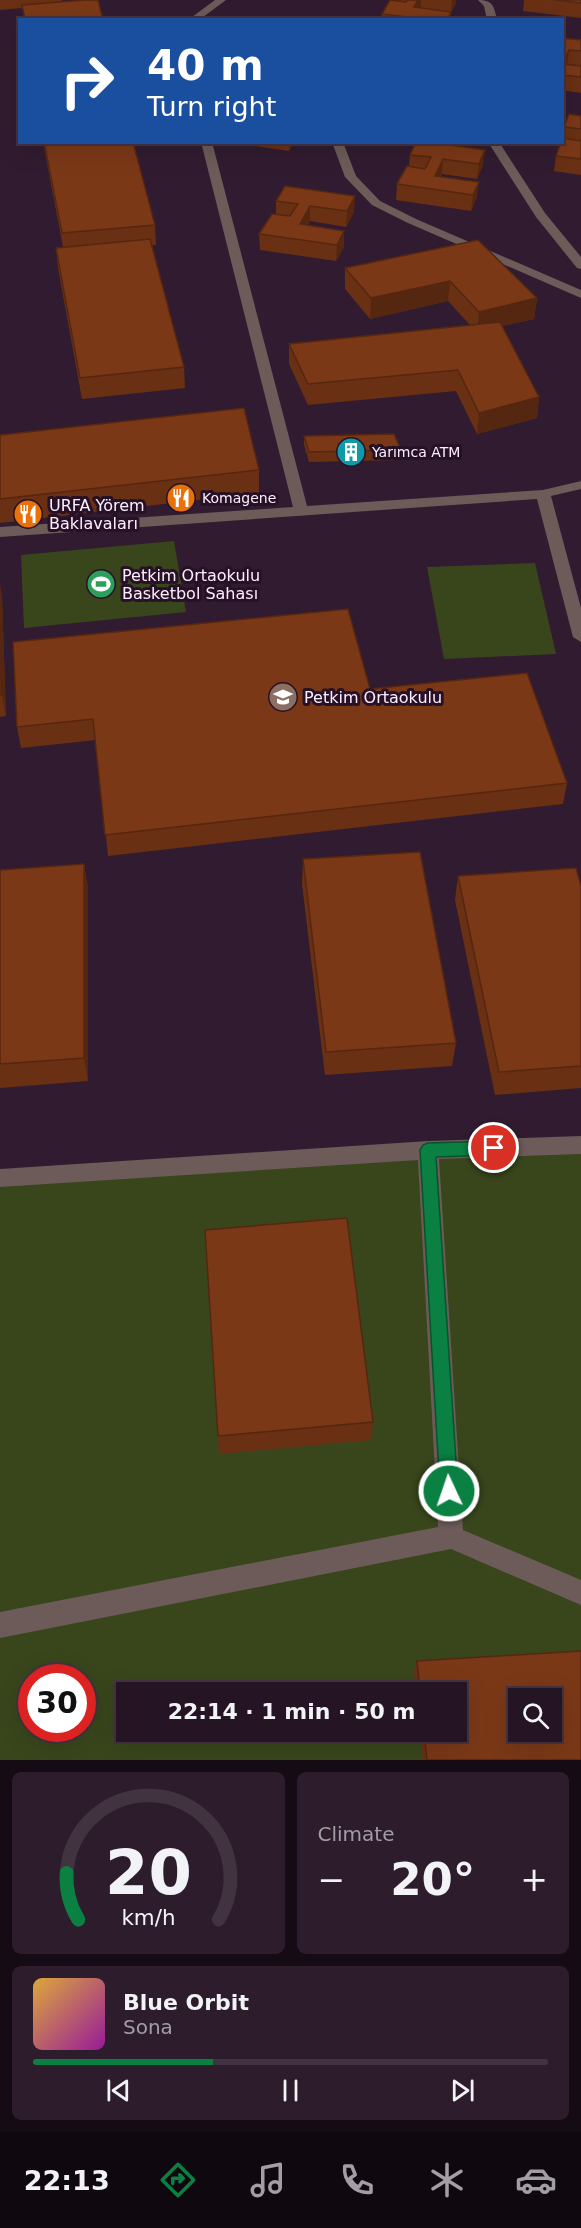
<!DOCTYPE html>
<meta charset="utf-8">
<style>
:root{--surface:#251424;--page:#2d1d2c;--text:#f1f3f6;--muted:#a39ea6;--line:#423341;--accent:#0b8043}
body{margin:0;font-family:"DejaVu Sans",sans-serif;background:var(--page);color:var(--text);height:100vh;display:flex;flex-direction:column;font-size:22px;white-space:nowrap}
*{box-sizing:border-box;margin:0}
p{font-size:20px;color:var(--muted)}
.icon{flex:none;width:33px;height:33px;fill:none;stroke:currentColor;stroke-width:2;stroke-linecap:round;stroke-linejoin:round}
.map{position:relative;height:1760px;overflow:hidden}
.details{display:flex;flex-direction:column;gap:12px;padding:12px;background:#140b14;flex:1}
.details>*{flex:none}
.banner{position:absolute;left:18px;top:18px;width:546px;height:126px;border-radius:0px;box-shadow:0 6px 24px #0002,0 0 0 2px var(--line);background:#1a4fa0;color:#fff;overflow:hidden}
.fabs{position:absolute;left:508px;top:1688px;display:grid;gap:12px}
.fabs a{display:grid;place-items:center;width:54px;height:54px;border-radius:0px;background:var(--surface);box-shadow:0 6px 24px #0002,0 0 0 2px var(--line);font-size:30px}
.speed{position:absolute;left:18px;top:1664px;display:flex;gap:12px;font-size:30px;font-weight:700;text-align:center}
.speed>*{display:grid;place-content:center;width:78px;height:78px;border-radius:50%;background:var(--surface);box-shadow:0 6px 24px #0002,0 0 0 2px var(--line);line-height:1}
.speed .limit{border:9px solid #d22;background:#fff;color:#111}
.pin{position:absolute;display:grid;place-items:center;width:51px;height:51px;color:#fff;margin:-26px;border:3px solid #fff;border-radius:50%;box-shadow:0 2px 6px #0007}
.me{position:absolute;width:66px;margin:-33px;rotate:357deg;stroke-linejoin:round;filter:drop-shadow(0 0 4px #0008)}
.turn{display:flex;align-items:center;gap:21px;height:126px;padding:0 30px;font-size:27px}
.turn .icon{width:78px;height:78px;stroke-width:2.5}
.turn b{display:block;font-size:42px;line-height:51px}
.big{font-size:45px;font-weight:700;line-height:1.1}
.details .widget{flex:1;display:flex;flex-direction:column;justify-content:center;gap:9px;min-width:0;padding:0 21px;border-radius:9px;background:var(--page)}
.details .dial{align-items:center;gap:0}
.dial svg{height:156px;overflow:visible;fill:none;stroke:var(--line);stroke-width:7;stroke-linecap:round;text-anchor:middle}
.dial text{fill:var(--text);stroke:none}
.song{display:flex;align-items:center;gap:18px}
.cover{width:72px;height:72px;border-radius:9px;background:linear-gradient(135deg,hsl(40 70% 55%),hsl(300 70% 35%))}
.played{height:6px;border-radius:3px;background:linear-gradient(90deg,var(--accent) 35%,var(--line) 35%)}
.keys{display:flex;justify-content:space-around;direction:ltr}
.heat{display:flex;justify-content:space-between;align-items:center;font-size:33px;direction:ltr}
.details .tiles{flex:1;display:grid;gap:12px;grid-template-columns:1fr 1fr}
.widget:last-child{grid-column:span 2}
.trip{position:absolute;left:116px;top:1682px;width:351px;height:60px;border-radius:0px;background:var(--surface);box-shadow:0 6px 24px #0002,0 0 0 2px var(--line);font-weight:700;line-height:60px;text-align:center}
.tab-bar{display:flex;height:96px;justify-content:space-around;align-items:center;background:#0f080e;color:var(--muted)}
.tab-bar .icon{width:42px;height:42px}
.tab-bar .current{color:var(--accent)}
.tab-bar b{font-size:27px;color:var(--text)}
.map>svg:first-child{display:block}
</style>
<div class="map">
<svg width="581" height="1760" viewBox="0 0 581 1760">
<rect width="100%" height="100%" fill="#311b30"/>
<g fill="#39461c" fill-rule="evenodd">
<path d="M 174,541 L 186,612 L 24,628 L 21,555 Z"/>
<path d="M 535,563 L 556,654 L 444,659 L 427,567 Z"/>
<path d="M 581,1145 L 581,1760 L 0,1760 L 0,1178 ZM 32,1677 L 82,1677 L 82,1728 L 32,1728 ZM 126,1692 L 456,1692 L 456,1731 L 126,1731 ZM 519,1698 L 552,1698 L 552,1731 L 519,1731 Z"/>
</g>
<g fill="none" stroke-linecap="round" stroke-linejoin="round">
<g fill="#6c5b58" fill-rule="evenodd">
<path d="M 215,0 L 226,0 L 199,20 L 188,20 Z"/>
<path d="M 478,0 C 493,0 494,6 497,20 L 487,20 L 484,6 Z"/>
<path d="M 201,142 L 212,142 L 307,506 L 543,490 L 581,481 L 581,489 L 551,496 L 581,608 L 581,642 L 573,637 L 537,499 L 0,537 L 0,527 L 293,507 Z"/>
<path d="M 332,142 L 343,142 L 356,176 L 380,201 L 416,219 L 581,290 L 581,298 L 408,223 L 372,205 L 345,177 Z"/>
<path d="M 488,142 L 499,142 L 545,213 L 581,257 L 581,269 L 577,268 L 536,217 Z"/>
<path d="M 581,1136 L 581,1154 L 439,1159 L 463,1530 L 581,1580 L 581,1605 L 451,1549 L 0,1638 L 0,1612 L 438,1527 L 418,1160 L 0,1187 L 0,1169 L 428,1141 Z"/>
</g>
</g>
<g fill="#693014">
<path d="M 0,0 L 62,0 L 62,2 L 103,20 L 24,20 L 23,8 L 0,10 Z"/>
<path d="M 393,0 L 456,0 L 456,3 L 451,12 L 450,20 L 381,20 L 382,14 Z"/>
<path d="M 524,0 L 581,0 L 581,18 L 523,11 Z"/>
<path d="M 562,38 L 581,40 L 581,93 L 562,90 Z"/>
<path d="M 581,116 L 581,175 L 554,171 L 556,156 L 562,142 L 564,127 Z"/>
<path d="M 43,142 L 133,142 L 155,225 L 156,245 L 152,245 L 184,367 L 185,388 L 82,399 L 58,268 L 56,248 L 63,247 Z"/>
<path d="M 228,142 L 294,142 L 289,151 Z"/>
<path d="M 416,142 L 483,165 L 477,179 L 442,174 L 441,177 L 477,197 L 471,211 L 396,200 L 397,184 L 409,166 L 410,155 Z"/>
<path d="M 276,201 L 354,212 L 346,227 L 310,221 L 308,225 L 344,247 L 336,261 L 260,250 L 259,234 L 276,214 Z"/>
<path d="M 478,240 L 537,298 L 534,319 L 502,326 L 539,397 L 537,418 L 477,434 L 456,391 L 308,405 L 289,364 L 289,344 L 470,325 L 448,301 L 370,319 L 345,289 L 345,268 Z"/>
<path d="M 0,435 L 259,470 L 259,493 L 0,523 Z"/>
<path d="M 304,436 L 401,450 L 400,460 L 309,462 L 304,445 Z"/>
<path d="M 0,585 L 2,598 L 6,716 L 0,717 Z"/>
<path d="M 370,689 L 567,783 L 563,804 L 108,856 L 96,740 L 21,748 L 17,727 Z"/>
<path d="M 303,859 L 456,1043 L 452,1066 L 325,1075 L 302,884 Z"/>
<path d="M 84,864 L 88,889 L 88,1081 L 0,1088 L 0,870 Z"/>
<path d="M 458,876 L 581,886 L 581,1088 L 495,1095 L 455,900 Z"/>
<path d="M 373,1422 L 371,1440 L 219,1454 L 218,1436 Z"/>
<path d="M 417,1661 L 581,1760 L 423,1760 L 420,1731 L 456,1731 L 456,1692 L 416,1692 L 414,1672 Z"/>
</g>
<g fill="#552710">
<path d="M 418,0 L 421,0 L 421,9 L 414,7 Z"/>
<path d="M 452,0 L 456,0 L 456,3 L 451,12 L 450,20 L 447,20 L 451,12 Z"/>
<path d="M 569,50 L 567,65 L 563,64 Z"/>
<path d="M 289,142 L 294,142 L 289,151 Z"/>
<path d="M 485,150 L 483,165 L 477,179 L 479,164 Z"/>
<path d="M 443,159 L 442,174 L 435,190 L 435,176 Z"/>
<path d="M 479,182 L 477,197 L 471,211 L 473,195 Z"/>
<path d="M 355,196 L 354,212 L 346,227 L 347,211 Z"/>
<path d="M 310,206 L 310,221 L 299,240 L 300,224 Z"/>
<path d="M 344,231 L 344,247 L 336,261 L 337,245 Z"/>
<path d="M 450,281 L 448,301 L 370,319 L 371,298 Z"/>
<path d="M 537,298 L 534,319 L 477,332 L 479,312 Z"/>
<path d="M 539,397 L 537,418 L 477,434 L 479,413 Z"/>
<path d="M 0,585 L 2,598 L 6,716 L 2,695 L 0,625 Z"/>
<path d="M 84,864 L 88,889 L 88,1081 L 84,1058 Z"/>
</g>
<g fill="#7a3817" stroke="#552710" stroke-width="1.5" fill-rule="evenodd">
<path d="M 84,0 L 98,0 L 103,20 L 25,20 L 22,5 Z"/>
<path d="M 390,0 L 406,2 L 407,0 L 418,0 L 414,7 L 451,12 L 447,20 L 431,20 L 382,14 Z"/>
<path d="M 554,0 L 581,0 L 581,3 Z"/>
<path d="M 562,38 L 581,40 L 581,51 L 569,50 L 563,64 L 581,66 L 581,77 L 562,75 Z"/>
<path d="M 569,114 L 581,116 L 581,129 L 564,127 Z"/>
<path d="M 562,138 L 581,141 L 581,139 L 581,159 L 556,156 L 561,142 L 562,142 Z"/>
<path d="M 44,142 L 133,142 L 155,225 L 62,233 Z"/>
<path d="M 416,142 L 429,142 L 485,150 L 479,164 L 443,159 L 435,176 L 479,182 L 473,195 L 397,184 L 407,166 L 425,169 L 431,157 L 410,155 Z"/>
<path d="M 285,186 L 355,196 L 347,211 L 310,206 L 300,224 L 344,231 L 337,245 L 259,234 L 272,214 L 290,216 L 298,204 L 276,201 Z"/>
<path d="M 150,239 L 184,367 L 80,378 L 56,248 Z"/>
<path d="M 478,240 L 537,298 L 479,312 L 450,281 L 371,298 L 345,268 Z"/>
<path d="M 500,322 L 539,397 L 479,413 L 458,370 L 308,384 L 289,344 Z"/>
<path d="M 244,408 L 259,470 L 0,499 L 0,435 Z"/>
<path d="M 394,434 L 401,450 L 309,452 L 304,436 Z"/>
<path d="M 348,609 L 370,689 L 527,673 L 567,783 L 105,835 L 93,719 L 17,727 L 13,642 Z"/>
<path d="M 0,625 L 2,695 L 0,695 Z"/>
<path d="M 420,852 L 456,1043 L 326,1052 L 303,859 Z"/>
<path d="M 84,864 L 84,1058 L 0,1064 L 0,870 Z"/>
<path d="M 576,868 L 581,886 L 581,1066 L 499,1072 L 458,876 Z"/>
<path d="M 347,1218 L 373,1422 L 218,1436 L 205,1230 Z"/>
<path d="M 581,1651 L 581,1760 L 427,1760 L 424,1731 L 456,1731 L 456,1692 L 420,1692 L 417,1661 ZM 519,1698 L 552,1698 L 552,1731 L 519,1731 Z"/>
</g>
<path fill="#0b8043" stroke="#07532c" stroke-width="1.5" d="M 494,1141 L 499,1143 L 502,1148 L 499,1153 L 494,1155 L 436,1157 L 458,1491 L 455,1498 L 449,1501 L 442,1498 L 440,1491 L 420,1150 L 423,1145 L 428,1143 Z"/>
<defs>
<g id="building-disc" transform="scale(1.5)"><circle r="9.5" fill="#0f9aa8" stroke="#261126"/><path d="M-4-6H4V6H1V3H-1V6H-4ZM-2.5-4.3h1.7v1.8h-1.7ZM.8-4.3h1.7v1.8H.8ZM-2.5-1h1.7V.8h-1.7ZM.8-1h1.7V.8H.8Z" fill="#fff"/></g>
<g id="restaurant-disc" transform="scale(1.5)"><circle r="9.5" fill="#e8710a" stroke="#261126"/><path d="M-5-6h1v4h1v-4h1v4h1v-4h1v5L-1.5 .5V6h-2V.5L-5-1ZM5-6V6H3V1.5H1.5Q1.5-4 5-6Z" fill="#fff"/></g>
<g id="stadium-disc" transform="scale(1.5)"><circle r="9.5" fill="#2e9e5b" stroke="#261126"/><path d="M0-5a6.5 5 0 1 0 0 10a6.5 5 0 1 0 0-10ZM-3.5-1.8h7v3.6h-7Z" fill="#fff"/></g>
<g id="school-disc" transform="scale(1.5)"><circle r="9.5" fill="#8d6e63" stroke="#261126"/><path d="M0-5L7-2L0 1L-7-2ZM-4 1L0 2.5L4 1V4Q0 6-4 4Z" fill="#fff"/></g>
</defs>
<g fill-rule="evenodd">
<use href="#building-disc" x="351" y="452"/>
<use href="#restaurant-disc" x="181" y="498"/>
<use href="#restaurant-disc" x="28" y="514"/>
<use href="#stadium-disc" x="101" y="584"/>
<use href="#school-disc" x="283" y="697"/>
</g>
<g text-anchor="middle" stroke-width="6" stroke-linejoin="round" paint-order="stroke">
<g font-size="14" fill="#feeffd" stroke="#261126" text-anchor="start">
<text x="372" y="457">Yarımca ATM</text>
<text x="202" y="503">Komagene</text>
</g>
<g font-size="16" fill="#feeffd" stroke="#261126" text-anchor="start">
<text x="49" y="511">URFA Yörem<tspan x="49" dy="18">Baklavaları</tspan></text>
<text x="122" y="581">Petkim Ortaokulu<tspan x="122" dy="18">Basketbol Sahası</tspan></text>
<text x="304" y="703">Petkim Ortaokulu</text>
</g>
</g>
</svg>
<div class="fabs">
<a><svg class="icon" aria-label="search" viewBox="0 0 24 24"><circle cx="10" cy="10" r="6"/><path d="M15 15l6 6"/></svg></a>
</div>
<div class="speed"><div class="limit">30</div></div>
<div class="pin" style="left:494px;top:1148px;background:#d93025"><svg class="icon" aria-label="arrive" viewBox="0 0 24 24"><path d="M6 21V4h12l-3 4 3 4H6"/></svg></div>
<svg class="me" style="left:449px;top:1491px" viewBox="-20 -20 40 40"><circle r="17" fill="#0b8043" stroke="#fff" stroke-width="3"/><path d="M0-11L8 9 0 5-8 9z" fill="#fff"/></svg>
<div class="trip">22:14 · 1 min · 50 m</div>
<div class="banner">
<div class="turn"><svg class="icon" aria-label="right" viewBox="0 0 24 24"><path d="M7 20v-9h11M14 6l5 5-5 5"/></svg><div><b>40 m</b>Turn right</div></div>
</div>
</div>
<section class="details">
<div class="tiles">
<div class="widget dial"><svg viewBox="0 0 100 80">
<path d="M14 69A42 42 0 1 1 86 69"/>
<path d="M14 69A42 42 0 0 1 8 45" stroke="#0b8043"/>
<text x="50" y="56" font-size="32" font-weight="700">20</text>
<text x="50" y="72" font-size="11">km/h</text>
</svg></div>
<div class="widget"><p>Climate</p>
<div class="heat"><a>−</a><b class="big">20°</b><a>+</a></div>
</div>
<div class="widget">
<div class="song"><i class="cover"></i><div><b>Blue Orbit</b><p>Sona</p></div></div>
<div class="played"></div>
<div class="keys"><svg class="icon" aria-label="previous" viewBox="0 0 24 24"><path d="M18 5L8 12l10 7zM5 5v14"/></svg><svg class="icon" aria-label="pause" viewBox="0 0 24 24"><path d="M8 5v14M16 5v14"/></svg><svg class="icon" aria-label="next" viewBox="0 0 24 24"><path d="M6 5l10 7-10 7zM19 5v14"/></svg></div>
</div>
</div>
</section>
<nav class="tab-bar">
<b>22:13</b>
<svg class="icon current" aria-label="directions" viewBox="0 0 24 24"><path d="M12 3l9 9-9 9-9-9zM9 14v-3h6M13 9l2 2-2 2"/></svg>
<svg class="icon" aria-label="music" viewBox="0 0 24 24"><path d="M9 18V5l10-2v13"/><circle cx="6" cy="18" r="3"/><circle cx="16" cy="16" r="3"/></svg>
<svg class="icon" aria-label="phone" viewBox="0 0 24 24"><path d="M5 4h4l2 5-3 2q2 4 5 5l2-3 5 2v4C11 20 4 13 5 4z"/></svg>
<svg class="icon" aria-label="climate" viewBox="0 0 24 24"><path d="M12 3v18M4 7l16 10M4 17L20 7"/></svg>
<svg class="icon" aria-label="car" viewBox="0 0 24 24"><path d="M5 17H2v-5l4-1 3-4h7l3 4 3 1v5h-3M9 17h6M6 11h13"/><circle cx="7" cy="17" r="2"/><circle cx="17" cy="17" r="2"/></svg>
</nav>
